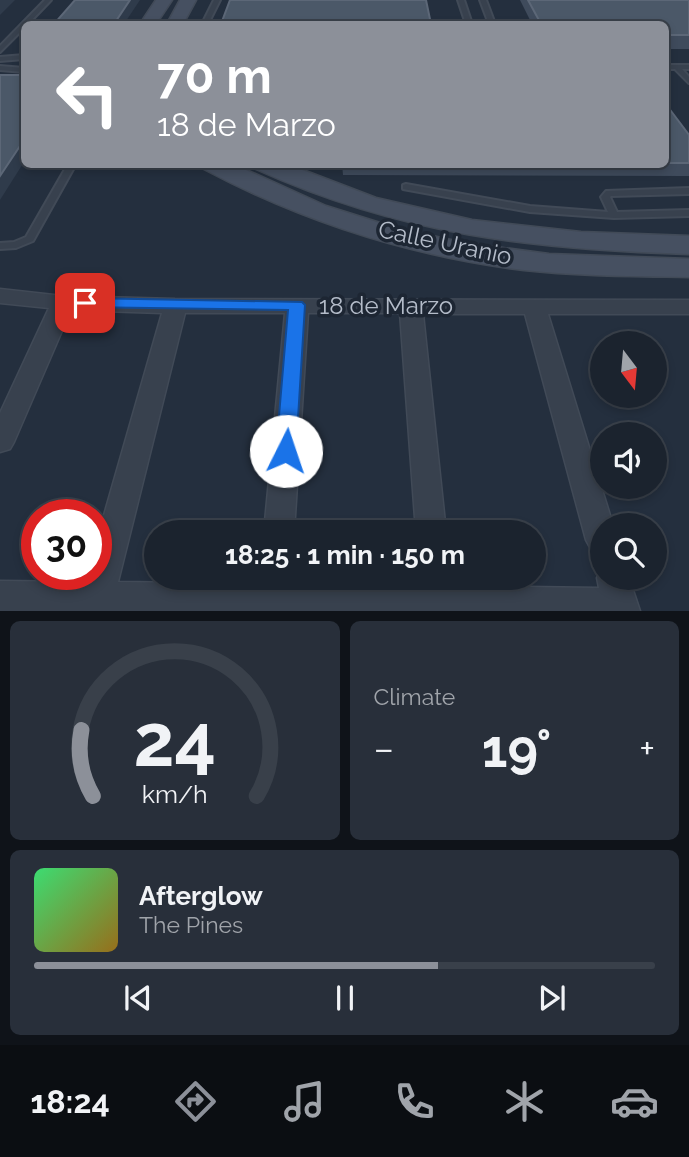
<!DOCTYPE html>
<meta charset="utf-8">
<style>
:root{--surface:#1b232e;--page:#282f3a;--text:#f1f3f6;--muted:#a0a4aa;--line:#39404a;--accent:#8c9099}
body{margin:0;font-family:Raleway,sans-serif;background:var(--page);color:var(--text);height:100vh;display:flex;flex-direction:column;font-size:26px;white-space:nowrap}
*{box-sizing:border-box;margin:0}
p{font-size:23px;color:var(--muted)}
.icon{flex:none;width:38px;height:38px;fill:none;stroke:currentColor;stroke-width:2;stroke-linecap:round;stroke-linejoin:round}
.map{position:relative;height:611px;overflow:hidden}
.sheet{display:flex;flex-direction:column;gap:10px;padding:10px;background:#0f1319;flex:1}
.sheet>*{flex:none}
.top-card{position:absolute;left:21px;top:21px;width:648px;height:147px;border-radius:10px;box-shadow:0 4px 10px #0003,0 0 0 2px var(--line);background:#8c9099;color:#fff;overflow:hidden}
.needle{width:46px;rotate:164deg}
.buttons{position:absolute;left:590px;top:331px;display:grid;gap:14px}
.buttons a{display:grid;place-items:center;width:77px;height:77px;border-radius:50%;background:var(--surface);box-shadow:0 4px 10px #0003,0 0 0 2px var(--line);font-size:35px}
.speed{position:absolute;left:21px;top:499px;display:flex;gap:14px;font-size:35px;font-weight:700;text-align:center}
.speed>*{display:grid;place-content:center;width:91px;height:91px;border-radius:50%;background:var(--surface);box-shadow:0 4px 10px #0003,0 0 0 2px var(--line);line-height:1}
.speed .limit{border:10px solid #d22;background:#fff;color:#111}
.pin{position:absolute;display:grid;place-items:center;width:60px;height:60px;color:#fff;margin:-30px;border-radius:14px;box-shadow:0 4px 10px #0006}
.me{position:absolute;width:77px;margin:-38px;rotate:4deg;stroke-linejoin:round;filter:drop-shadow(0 0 5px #0008)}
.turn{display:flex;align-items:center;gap:24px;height:147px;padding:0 21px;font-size:32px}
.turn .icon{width:91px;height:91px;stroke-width:2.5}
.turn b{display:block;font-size:49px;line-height:60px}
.big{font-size:52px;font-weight:700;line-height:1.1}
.sheet .tile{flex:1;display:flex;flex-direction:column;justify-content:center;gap:10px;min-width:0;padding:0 24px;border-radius:10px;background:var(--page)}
.sheet .dial{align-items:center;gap:0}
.dial svg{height:182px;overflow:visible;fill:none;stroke:var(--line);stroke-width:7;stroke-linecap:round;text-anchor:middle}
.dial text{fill:var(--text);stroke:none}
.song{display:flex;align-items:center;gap:21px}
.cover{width:84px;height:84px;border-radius:10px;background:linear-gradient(135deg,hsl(140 70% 55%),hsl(40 70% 35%))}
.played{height:7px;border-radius:4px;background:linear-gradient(90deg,var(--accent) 65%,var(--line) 65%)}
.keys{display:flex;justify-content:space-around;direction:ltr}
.heat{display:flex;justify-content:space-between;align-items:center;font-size:38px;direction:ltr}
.sheet .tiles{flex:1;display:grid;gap:10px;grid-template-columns:1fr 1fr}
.tile:last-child{grid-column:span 2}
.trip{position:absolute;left:144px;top:520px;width:402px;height:70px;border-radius:35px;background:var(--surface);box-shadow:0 4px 10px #0003,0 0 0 2px var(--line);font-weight:700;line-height:70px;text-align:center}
.tab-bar{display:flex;height:112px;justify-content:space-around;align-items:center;background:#0b0e12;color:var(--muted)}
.tab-bar .icon{width:49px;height:49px}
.tab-bar .current{color:var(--accent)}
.tab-bar b{font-size:32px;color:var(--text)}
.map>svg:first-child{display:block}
</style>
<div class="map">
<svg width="689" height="611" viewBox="0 0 689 611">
<rect width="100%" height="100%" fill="#242f3e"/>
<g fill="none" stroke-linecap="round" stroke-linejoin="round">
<g stroke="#414a57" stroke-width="4">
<g id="lane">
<path d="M 45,0 L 51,0 L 28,24 L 24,24 L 24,28 L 0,52 L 0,46 Z"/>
<path d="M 214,0 L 220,0 L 208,24 L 202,24 Z"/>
<path d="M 458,0 L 464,0 L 472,24 L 466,24 Z"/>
<path d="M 480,0 L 486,0 L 495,24 L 489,24 Z"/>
<path d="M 24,55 L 24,59 L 0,61 L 0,57 Z"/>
<path d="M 665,65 L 689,65 L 689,69 L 682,69 L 689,77 L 689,83 L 675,69 L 665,69 Z"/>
<path d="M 0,66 L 24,68 L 24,72 L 0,70 Z"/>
<path d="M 68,164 L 76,164 L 33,241 L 16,248 L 0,249 L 0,243 L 14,242 L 26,237 Z"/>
<path d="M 406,184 L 530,206 L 608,212 L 601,197 L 606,191 L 689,188 L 689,194 L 611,196 L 610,197 L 617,212 L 689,210 L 689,216 L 614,218 L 530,212 L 403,189 L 403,185 Z"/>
</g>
</g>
<g stroke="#414a57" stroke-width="3">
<path id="street" d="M 0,289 L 63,296 L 175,299 L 689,300 L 689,314 L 548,314 L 613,525 L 602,525 L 602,553 L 591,549 L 586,540 L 525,314 L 423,314 L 446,532 L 416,532 L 400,313 L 308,313 L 294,532 L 264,532 L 285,313 L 185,313 L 118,582 L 419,586 L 419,578 L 451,578 L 452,586 L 599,588 L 597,578 L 602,568 L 602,578 L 629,578 L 640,611 L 0,611 L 0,581 L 85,582 L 88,574 L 96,574 L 96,543 L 162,313 L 71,310 L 14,442 L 10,449 L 0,452 L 0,413 L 49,308 L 0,303 Z"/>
</g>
<g stroke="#414a57" stroke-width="3">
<g id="secondary">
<path d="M 156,0 L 172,0 L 156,24 L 140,24 Z"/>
<path d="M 180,0 L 196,0 L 183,24 L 167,24 Z"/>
<path d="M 201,164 L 233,164 L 326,206 L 399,229 L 465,243 L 549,254 L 689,259 L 689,277 C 634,276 578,276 524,270 C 411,256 304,222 204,169 Z"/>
<path d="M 253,164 L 287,164 L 376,198 L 472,220 L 581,232 L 689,236 L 689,254 C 531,249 402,235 256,169 Z"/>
</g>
</g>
<use href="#lane" fill="#38414e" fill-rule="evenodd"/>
<use href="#street" fill="#38414e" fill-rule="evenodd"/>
<use href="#secondary" fill="#465061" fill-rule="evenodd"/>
</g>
<g fill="#3f4b5c">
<path d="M 520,0 L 689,0 L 689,49 L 665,49 L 665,24 L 532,24 Z"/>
<path d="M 665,103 L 689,135 L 689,176 L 343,175 L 342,164 L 665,164 Z"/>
</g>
<g fill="#2f3b4b">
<path d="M 0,0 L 15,0 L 0,15 Z"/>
<path d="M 130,0 L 140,0 L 124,24 L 114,24 Z"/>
<path d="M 24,140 L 24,162 L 0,200 L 0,176 Z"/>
</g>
<g fill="#4b5868" stroke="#5c6777" stroke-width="2">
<path d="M 75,0 L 130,0 L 114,24 L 54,24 Z"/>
<path d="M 230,0 L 426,0 L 431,24 L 221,24 Z"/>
<path d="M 528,0 L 689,0 L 689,35 L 665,35 L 665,24 L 541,24 Z"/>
<path d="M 0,75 L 24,75 L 24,140 L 0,176 Z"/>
<path d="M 665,103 L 689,135 L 689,163 L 665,163 Z"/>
</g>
<path fill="#1a73e8" stroke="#114b97" stroke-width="2" d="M 85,298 L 302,302 L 305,305 L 296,451 L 293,456 L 286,458 L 279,456 L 276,451 L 288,310 L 79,307 L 77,303 L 79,300 Z"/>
<g text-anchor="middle" stroke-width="7" stroke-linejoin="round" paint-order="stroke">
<g font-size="24" fill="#b4bcc9" stroke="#1d2633">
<text transform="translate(445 243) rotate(12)" y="8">Calle Uranio</text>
<text x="386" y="314">18 de Marzo</text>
</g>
</g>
</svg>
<div class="buttons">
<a><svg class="needle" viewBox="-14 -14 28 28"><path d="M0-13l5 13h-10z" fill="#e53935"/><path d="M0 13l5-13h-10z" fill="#a0a4aa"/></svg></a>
<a><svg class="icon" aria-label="sound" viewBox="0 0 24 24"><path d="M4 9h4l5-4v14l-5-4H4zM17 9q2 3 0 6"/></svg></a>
<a><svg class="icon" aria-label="search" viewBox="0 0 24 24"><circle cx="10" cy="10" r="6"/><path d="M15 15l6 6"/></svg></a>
</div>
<div class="speed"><div class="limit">30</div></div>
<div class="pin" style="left:85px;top:303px;background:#d93025"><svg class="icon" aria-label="arrive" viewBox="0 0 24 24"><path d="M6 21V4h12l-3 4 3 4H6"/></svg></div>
<svg class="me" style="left:286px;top:451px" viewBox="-20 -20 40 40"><circle r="19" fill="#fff"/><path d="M0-13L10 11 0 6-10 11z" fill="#1a73e8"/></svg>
<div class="trip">18:25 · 1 min · 150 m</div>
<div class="top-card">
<div class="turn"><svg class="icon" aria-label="left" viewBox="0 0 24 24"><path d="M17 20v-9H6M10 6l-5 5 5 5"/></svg><div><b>70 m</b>18 de Marzo</div></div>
</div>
</div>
<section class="sheet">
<div class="tiles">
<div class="tile dial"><svg viewBox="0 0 100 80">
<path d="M14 69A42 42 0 1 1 86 69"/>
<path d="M14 69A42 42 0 0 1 9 40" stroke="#8c9099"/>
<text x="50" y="56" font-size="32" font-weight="700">24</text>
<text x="50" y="72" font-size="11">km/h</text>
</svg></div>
<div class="tile"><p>Climate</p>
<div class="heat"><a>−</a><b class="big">19°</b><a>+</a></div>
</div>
<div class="tile">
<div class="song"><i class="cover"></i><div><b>Afterglow</b><p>The Pines</p></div></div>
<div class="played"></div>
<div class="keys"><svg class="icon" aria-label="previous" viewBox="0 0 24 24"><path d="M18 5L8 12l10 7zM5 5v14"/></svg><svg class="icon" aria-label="pause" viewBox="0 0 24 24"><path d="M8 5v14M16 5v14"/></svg><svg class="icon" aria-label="next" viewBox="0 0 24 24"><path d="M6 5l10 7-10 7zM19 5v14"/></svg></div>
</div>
</div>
</section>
<nav class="tab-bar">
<b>18:24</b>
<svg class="icon current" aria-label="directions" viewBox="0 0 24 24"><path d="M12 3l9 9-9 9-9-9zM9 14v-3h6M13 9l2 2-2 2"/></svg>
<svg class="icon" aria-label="music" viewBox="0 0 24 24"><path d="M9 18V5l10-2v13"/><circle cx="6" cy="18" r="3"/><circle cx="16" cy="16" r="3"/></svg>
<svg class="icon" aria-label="phone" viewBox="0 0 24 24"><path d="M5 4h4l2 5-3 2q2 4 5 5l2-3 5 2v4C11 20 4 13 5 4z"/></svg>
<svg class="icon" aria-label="climate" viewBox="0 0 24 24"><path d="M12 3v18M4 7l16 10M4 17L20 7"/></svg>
<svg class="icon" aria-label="car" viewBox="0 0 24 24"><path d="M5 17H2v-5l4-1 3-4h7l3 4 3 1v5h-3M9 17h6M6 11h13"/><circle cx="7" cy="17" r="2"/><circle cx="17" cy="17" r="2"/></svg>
</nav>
